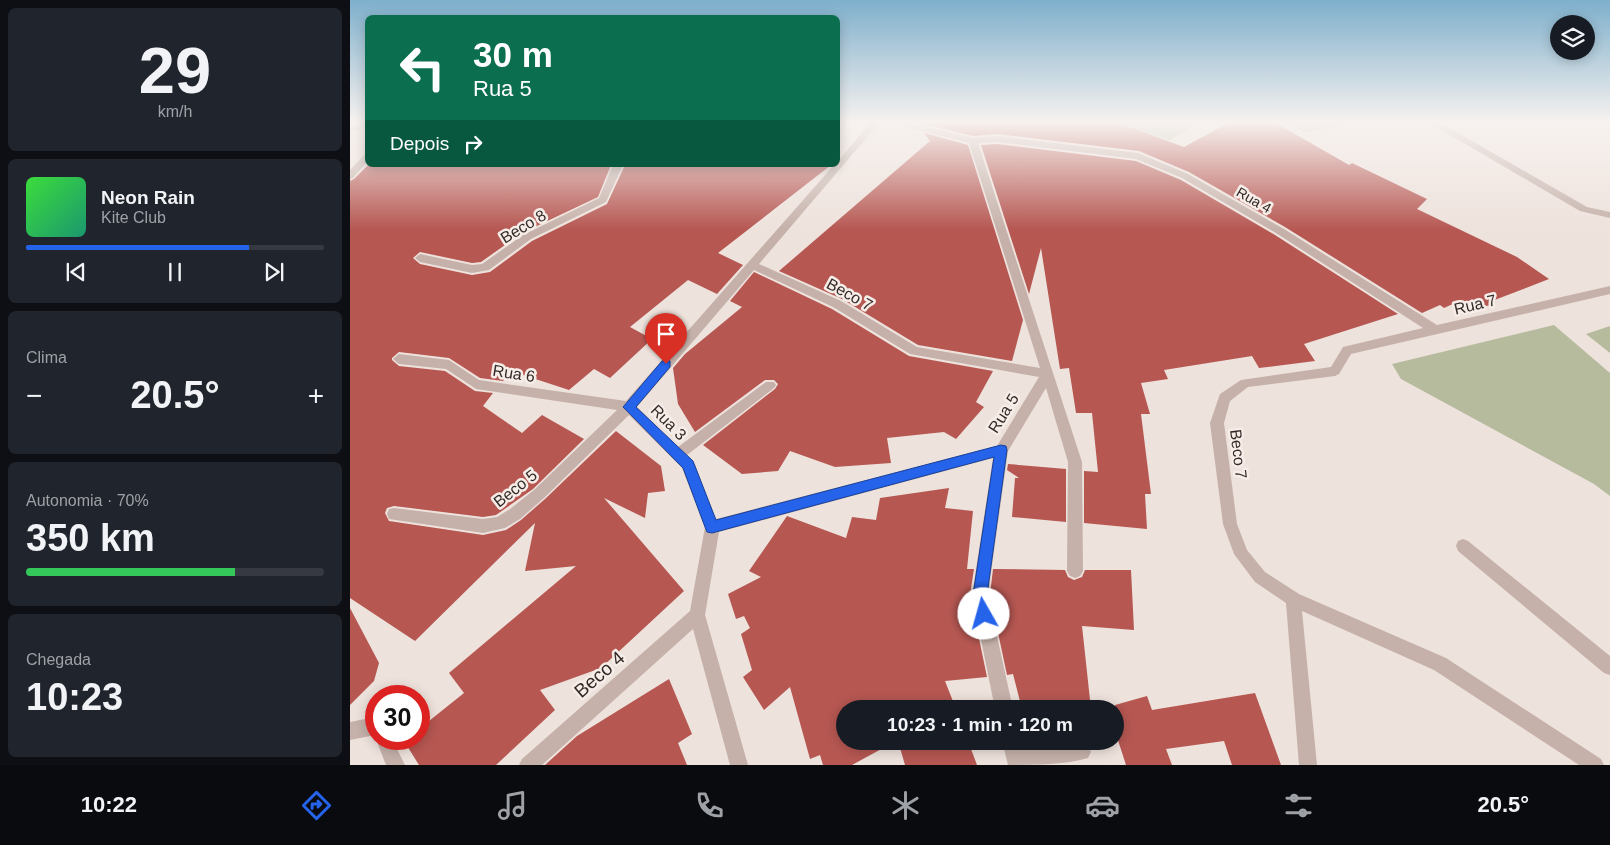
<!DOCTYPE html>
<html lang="pt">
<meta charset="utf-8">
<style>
:root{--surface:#171b24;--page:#20242c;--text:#f1f3f6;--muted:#9ea1a6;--line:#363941;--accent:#2563eb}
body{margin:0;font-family:Arial,sans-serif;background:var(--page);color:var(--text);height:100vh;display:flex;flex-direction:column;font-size:19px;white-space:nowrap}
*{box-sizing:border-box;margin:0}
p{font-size:16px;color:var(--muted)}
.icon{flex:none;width:28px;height:28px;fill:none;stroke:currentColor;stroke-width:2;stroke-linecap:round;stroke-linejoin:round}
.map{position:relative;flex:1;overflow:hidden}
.panel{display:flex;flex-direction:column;gap:8px;padding:8px;background:#0d0f14;width:350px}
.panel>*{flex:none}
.banner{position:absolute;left:15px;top:15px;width:475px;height:152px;border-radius:8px;box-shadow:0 2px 12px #0003;background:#0b6e4f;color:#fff;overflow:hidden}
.tools{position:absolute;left:1200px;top:15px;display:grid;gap:10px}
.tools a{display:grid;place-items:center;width:45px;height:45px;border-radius:50%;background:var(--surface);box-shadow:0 2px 12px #0003;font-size:25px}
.speed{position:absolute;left:15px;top:685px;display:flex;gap:10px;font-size:25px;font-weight:700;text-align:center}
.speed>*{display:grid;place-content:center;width:65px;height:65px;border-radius:50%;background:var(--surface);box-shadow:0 2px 12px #0003;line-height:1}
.speed .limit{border:8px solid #d22;background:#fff;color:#111}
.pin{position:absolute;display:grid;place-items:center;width:42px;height:42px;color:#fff;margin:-51px -21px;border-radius:50% 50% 50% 0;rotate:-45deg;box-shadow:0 0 5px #0007}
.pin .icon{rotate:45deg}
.me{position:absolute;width:55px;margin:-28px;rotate:353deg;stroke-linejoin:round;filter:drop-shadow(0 0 4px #0008)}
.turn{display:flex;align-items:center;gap:18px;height:105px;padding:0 25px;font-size:22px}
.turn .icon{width:65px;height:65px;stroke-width:2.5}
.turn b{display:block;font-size:35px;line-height:42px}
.then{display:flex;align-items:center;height:48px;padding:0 25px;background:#0003;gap:10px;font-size:19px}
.big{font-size:38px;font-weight:700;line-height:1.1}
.panel .tile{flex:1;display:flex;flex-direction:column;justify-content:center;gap:8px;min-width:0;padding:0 18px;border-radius:8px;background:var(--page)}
.panel .dial{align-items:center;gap:0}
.dial b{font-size:65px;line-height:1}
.song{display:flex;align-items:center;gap:15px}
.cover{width:60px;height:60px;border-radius:8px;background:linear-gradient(135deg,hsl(120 70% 55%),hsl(160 70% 35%))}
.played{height:5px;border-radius:2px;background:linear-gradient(90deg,var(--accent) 75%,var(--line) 75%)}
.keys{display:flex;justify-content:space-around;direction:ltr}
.heat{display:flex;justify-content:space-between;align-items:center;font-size:28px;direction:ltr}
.charge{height:8px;border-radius:4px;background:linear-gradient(90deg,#34c759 70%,var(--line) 0)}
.trip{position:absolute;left:486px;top:700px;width:288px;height:50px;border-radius:25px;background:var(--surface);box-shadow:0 2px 12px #0003;font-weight:700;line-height:50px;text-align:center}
.dock{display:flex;height:80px;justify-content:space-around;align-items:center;background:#090b0e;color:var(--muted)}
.dock .icon{width:35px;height:35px}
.dock .current{color:var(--accent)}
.dock b{font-size:22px;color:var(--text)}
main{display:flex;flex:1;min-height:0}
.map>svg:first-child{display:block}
</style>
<main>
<section class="panel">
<div class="tile dial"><b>29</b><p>km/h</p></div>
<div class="tile">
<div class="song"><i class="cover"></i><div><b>Neon Rain</b><p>Kite Club</p></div></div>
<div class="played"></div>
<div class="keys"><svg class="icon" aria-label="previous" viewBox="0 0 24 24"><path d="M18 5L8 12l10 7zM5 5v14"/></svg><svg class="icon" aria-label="pause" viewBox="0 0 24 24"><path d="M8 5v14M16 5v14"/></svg><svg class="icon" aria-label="next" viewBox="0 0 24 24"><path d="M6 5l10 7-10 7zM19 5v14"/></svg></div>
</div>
<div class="tile"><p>Clima</p>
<div class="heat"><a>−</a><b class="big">20.5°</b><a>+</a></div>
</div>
<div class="tile"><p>Autonomia · 70%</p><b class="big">350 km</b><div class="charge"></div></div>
<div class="tile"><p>Chegada</p><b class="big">10:23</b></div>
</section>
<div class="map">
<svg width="1260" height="765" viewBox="0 0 1260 765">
<rect width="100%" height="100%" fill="#eee2dc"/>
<g fill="#b7bb9e">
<path d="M 756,122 L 849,122 L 820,140 Z"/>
<path d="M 935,122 L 1014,122 L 955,132 Z"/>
<path d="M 1204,325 L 1260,373 L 1260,496 L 1244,484 L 1051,379 L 1042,364 Z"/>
<path d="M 1260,326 L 1260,353 L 1236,334 Z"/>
</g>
<g fill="#b65752">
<path d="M 566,122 L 765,122 L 834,147 L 880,122 L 924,122 L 999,165 L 1002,163 L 1077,199 L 1067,209 L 1167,257 L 1199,279 L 1142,301 L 1145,304 L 1114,311 L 1105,303 L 1094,308 L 1090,305 L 1072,313 L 935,227 L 839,172 L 789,151 L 647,134 L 623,136 Z"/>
<path d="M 574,133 L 618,145 L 673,320 L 662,361 L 568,345 L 492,299 L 429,271 L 580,141 Z"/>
<path d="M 647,144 L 786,161 L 831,180 L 925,235 L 1048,314 L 954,344 L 965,361 L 909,368 L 902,356 L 814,370 L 818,379 L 791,383 L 800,414 L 791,414 L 801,494 L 795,494 L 797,529 L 734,523 L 734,471 L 748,472 L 742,413 L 726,413 L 719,368 L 710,369 L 691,248 L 679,294 L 631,145 Z"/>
<path d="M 18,165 L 261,165 L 248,197 L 172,233 L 131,262 L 122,263 L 70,252 L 63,258 L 70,264 L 122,275 L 140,272 L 182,241 L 257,204 L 275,165 L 481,165 L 368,253 L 393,265 L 367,294 L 338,280 L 280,327 L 302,339 L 260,378 L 244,369 L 219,390 L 161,371 L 153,381 L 130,378 L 99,358 L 49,352 L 42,358 L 42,360 L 49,366 L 95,371 L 125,391 L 143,393 L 133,406 L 172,433 L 192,415 L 234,439 L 183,489 L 146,515 L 133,517 L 44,506 L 37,508 L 35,513 L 39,521 L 133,535 L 156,530 L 171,520 L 195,499 L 266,431 L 311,466 L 315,491 L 298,493 L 295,518 L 254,498 L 334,591 L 251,668 L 190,690 L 205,710 L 146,765 L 69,765 L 54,741 L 69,739 L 69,729 L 114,693 L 99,673 L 226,566 L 175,571 L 185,523 L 65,641 L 0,598 L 0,181 L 4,179 Z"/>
<path d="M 404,272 L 482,309 L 559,356 L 643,371 L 626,402 L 634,407 L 606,439 L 594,432 L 537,438 L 541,463 L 485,467 L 440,451 L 428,471 L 392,474 L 353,445 L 425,389 L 428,384 L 424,380 L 415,380 L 345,432 L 328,404 L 323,368 L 335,354 L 392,307 L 380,301 Z"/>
<path d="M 658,464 L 716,469 L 716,522 L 662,517 L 665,478 L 669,478 L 657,470 Z"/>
<path d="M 599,488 L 595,508 L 623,511 L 617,569 L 624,569 L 620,595 L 637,677 L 595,681 L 606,709 L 495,709 L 495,741 L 546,741 L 502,765 L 473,765 L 470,755 L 460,759 L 440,687 L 414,710 L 393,677 L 402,670 L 391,634 L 400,628 L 394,616 L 386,619 L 378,594 L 411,577 L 399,571 L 437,516 L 496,538 L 502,517 L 526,520 L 530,498 Z"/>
<path d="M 643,569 L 715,570 L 718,577 L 724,580 L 732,577 L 735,570 L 781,570 L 784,630 L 732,626 L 741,709 L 672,709 L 663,674 L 657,675 L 640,595 Z"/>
<path d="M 0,608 L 29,663 L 24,681 L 0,705 Z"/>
<path d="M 319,679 L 342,734 L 328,743 L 337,765 L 195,765 L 227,736 Z"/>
<path d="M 905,693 L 931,765 L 882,765 L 874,741 L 816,749 L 822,765 L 776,765 L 765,731 L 765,705 L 797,696 L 802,710 Z"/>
<path d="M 548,741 L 618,741 L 627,765 L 555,765 Z"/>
</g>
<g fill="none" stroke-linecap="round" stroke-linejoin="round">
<g fill="#c5b1aa" fill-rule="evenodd">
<path d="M 18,122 L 18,128 L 0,131 L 0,125 Z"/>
<path d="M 521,122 L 530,122 L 409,264 L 491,301 L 567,347 L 690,368 L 619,143 L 539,122 L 556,122 L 623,138 L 647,136 L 788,153 L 838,174 L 934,229 L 1087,325 L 1260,286 L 1260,294 L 1001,354 L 989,374 L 985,376 L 898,387 L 880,401 L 874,423 L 887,524 L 897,550 L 915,572 L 949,594 L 1096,658 L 1251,759 L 1254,765 L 1229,765 L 1084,670 L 952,611 L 967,765 L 949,765 L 936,603 L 905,582 L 884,554 L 873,524 L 860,423 L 870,394 L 891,380 L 981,367 L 993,347 L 1073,328 L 926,233 L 832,178 L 786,159 L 647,142 L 628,143 L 732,462 L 733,571 L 730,576 L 725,578 L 720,576 L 717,571 L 718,462 L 696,388 L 658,451 L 638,595 L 663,709 L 645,709 L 622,595 L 643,458 L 369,532 L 355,615 L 398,765 L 380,765 L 343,629 L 192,765 L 169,765 L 172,759 L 340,611 L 355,527 L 332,468 L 279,415 L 194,498 L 170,519 L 155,528 L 133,533 L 39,519 L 37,514 L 39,509 L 44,508 L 133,519 L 147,517 L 160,509 L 184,490 L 267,410 L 126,389 L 96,369 L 49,364 L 43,359 L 49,354 L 99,360 L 129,380 L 276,401 L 484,165 L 488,165 L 488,161 ZM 404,270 L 483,307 L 560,354 L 689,377 L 647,446 L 366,519 L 345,465 L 337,455 L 424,388 L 426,385 L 424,382 L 416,382 L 328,447 L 287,407 Z"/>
<path d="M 1078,122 L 1089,122 L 1237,207 L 1260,212 L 1260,218 L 1230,211 Z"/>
<path d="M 18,151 L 18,161 L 3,178 L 0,179 L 0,170 Z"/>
<path d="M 263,165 L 273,165 L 256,202 L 181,239 L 139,270 L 122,273 L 70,262 L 65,258 L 70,254 L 122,265 L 132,264 L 173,235 L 249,198 Z"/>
<path d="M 1113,539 L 1118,541 L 1260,656 L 1260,675 L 1254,673 L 1108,551 L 1106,546 L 1108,541 Z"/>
<path d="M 20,718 L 26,720 L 26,739 L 42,739 L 55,765 L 36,765 L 25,737 L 20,736 L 0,740 L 0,722 Z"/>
<path d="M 652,741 L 670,741 L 672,750 L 732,743 L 738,746 L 741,752 L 738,758 C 714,765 684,765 658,765 Z"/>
</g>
</g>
<linearGradient id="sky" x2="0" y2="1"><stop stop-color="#7eafcc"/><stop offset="0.53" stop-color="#f7f2ef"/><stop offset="1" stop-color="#f7f2ef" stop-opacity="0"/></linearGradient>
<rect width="1260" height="230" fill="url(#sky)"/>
<path fill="#2563eb" stroke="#184099" d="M 316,360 L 320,361 L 320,367 L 286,407 L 343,461 L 366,520 L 651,445 L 656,446 L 657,450 L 637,595 L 641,614 L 639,619 L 634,621 L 629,619 L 623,595 L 644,457 L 362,533 L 357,532 L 355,527 L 333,468 L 273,407 L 312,361 Z"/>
<g text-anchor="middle" stroke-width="5" stroke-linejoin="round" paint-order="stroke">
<g font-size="14" fill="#332a28" stroke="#f7ede8">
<text transform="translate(904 200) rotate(30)" y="5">Rua 4</text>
</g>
<g font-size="16" fill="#332a28" stroke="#f7ede8">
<text transform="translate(173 226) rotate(-31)" y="6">Beco 8</text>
<text transform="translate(500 294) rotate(29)" y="6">Beco 7</text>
<text transform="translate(1125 304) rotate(-13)" y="6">Rua 7</text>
<text transform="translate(164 373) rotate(9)" y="6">Rua 6</text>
<text transform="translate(653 413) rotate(-58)" y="6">Rua 5</text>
<text transform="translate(319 422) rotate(45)" y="6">Rua 3</text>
<text transform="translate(889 454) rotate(83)" y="6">Beco 7</text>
<text transform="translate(165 488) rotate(-38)" y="6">Beco 5</text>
</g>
<g font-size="19" fill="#332a28" stroke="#f7ede8">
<text transform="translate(249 674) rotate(-41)" y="7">Beco 4</text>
</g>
</g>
</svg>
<div class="tools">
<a><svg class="icon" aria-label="layers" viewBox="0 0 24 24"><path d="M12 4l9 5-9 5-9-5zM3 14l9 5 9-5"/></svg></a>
</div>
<div class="speed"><div class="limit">30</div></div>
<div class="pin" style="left:316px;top:364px;background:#d93025"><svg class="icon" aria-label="arrive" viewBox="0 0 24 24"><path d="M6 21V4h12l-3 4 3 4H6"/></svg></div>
<svg class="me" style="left:634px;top:614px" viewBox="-20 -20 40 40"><circle r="19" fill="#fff"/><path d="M0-13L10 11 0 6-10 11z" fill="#2563eb"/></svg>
<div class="trip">10:23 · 1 min · 120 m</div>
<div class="banner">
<div class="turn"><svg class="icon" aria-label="left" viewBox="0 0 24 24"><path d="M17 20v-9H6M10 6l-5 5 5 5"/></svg><div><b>30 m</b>Rua 5</div></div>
<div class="then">Depois<svg class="icon" aria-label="right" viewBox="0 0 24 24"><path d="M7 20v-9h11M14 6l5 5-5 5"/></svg></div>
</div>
</div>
</main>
<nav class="dock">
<b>10:22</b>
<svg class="icon current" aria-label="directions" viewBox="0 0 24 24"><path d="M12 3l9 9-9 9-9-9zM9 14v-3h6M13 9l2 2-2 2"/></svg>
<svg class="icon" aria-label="music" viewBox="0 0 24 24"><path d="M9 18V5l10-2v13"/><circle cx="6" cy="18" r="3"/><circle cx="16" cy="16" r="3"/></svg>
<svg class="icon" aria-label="phone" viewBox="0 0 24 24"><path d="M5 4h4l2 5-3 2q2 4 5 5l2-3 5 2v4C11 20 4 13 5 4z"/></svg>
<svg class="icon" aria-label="climate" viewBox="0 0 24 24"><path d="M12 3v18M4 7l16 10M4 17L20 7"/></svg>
<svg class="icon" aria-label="car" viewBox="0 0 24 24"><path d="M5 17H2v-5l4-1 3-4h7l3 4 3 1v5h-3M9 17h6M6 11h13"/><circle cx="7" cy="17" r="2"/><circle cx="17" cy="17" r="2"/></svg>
<svg class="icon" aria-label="filters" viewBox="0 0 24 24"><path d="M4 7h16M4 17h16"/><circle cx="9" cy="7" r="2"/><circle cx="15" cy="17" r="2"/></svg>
<b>20.5°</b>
</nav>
